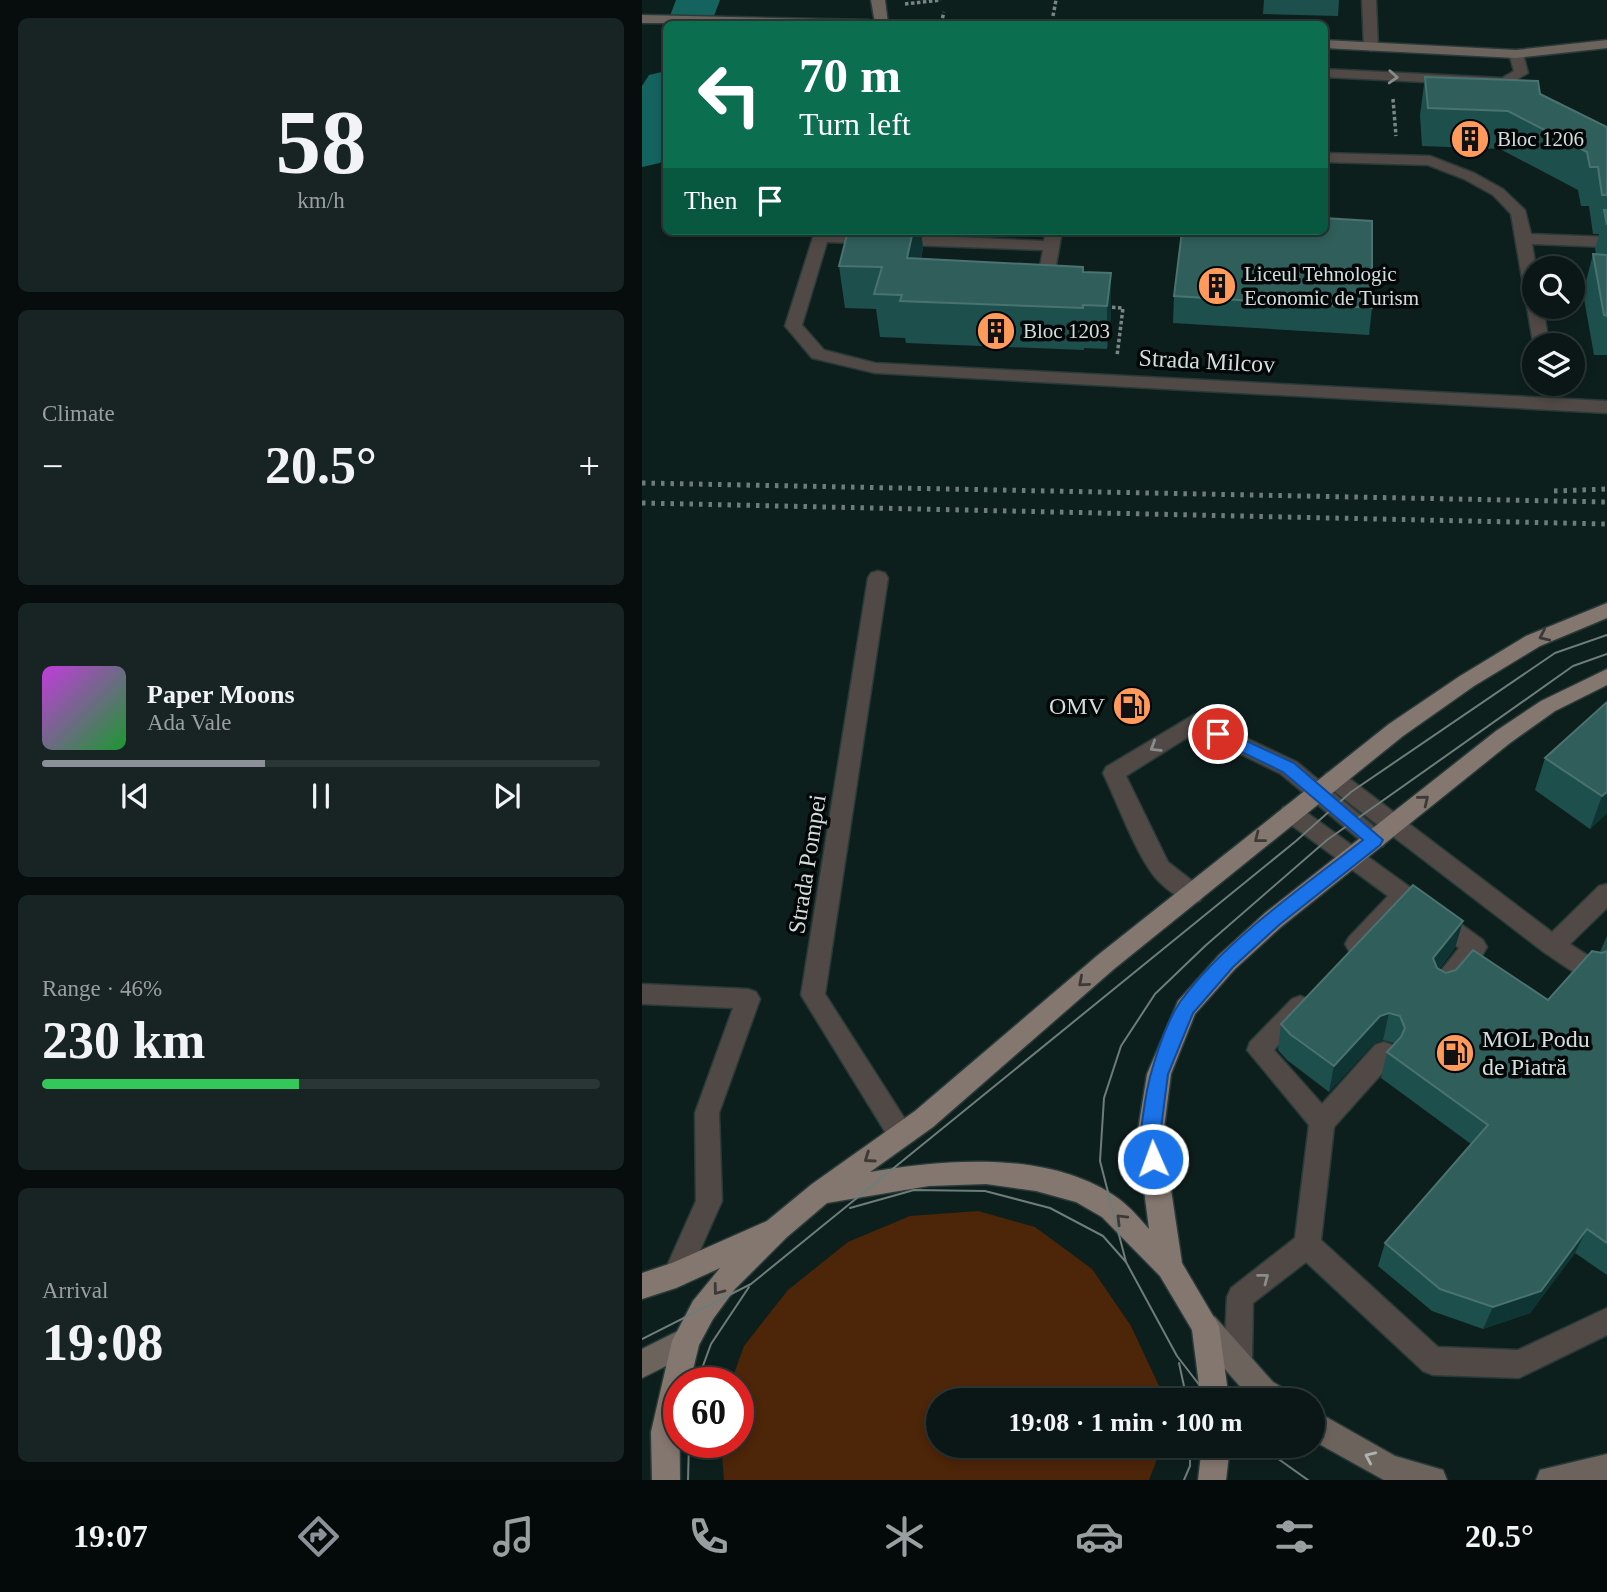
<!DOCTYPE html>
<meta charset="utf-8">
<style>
:root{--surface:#0a1716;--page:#182423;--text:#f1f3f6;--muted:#999fa1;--line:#2a3635;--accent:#8c9099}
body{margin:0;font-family:"Times New Roman",serif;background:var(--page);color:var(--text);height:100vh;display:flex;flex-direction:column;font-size:26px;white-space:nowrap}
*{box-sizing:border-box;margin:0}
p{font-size:23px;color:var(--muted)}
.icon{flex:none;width:38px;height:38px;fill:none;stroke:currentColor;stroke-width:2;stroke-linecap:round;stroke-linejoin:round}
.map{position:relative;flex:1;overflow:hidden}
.details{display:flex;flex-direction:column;gap:18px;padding:18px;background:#060d0c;width:642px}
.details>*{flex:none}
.hud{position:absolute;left:21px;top:21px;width:665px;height:214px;border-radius:10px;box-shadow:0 4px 10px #0003,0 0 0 2px var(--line);background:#0b6e4f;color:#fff;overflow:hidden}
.controls{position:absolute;left:880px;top:256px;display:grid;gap:14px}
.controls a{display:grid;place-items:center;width:63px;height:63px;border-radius:50%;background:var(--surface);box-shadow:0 4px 10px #0003,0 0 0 2px var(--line);font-size:35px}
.speed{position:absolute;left:21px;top:1367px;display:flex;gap:14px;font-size:35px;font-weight:700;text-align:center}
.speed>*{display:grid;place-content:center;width:91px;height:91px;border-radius:50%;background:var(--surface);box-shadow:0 4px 10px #0003,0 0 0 2px var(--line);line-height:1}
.speed .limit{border:10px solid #d22;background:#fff;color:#111}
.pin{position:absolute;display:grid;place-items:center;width:60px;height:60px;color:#fff;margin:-30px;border:4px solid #fff;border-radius:50%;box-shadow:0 2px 7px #0007}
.me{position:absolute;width:77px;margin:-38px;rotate:358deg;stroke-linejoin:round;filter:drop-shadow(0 0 5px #0008)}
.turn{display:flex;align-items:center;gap:24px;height:147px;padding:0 21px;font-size:32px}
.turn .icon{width:91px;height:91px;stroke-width:2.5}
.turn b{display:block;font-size:49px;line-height:60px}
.then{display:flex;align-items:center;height:66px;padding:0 21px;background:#0003;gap:14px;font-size:26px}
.big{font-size:52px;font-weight:700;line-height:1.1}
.details .tile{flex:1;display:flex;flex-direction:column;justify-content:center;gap:10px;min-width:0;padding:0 24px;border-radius:10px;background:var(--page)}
.details .dial{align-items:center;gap:0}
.dial b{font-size:91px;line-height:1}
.song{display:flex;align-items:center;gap:21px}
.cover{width:84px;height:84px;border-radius:10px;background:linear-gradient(135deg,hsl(290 70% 55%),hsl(130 70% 35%))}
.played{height:7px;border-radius:4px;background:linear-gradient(90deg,var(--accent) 40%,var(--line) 40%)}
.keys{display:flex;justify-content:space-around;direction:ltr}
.heat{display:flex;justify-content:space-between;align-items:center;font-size:38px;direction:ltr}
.charge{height:10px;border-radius:5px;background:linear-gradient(90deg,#34c759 46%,var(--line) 0)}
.trip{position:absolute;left:284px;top:1388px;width:399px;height:70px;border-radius:35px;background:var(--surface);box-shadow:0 4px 10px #0003,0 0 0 2px var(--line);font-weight:700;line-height:70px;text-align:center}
.dock{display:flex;height:112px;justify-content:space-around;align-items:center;background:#040909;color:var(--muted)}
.dock .icon{width:49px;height:49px}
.dock .active{color:var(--accent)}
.dock b{font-size:32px;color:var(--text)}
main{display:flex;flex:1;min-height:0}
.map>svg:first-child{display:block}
</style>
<main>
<section class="details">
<div class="tile dial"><b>58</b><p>km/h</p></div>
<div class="tile"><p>Climate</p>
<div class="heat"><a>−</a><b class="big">20.5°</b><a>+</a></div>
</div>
<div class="tile">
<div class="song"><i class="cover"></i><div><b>Paper Moons</b><p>Ada Vale</p></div></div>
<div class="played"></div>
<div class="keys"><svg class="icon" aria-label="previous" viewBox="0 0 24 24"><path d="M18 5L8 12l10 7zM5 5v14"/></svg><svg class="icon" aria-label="pause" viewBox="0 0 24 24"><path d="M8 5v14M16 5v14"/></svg><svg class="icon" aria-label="next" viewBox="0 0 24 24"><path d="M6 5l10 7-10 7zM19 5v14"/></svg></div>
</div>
<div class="tile"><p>Range · 46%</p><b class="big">230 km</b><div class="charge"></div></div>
<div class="tile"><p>Arrival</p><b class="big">19:08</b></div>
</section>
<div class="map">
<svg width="965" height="1480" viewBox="0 0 965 1480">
<rect width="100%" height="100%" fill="#0d1f1d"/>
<path fill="#4d2509" d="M 336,1211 L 393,1227 L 450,1269 L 489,1326 L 517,1386 L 517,1400 L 296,1400 L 296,1446 L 517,1446 L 517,1454 L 507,1480 L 82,1480 L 79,1442 L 96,1442 L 96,1382 L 89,1382 L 102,1346 L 146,1290 L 206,1242 L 268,1216 Z"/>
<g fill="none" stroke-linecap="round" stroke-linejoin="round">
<g fill="#14635f" fill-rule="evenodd">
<path d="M 34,0 L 78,0 L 69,24 L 25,24 Z"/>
<path d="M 24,71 L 24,153 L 18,163 L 0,167 L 0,86 L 7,75 Z"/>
</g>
<g stroke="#293a38" stroke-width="3">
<g id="lane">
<path d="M 874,50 L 881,54 L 886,73 L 863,86 L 682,77 L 682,69 L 860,78 L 872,71 L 867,54 Z"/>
<path d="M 236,571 L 243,573 L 246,578 L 183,994 L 268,1127 L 272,1135 L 268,1143 L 259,1146 L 250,1143 L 159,995 L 226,578 L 229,573 Z"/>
<path d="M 553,714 L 655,762 L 741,834 L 744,840 L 741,846 L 733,849 L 725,846 L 639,774 L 554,732 L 484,776 L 526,862 L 558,887 L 561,894 L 558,901 C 542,906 518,885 509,872 C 490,844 476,804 461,773 L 464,767 Z"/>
<path d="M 692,771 L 700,773 L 910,932 L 957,886 L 965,884 L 965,908 L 928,944 L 956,962 L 960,969 L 956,976 C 939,982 918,962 903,953 L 684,785 L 681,779 L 684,773 Z"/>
<path d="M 649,804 L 657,807 L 841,940 L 845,947 L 841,954 L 806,994 L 798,997 L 790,994 L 786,987 L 817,948 L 763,908 L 723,951 L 715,954 L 707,951 L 703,944 L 707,937 L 746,896 L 641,819 L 638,813 L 641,807 Z"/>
<path d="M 0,984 L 106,989 L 114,992 L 118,999 L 77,1113 L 80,1201 L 43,1284 L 34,1288 L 25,1284 L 21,1275 L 54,1201 L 53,1113 L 91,1008 L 0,1004 Z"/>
<path d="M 658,996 L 666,999 L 670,1006 L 632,1050 L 680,1104 L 733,1045 L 742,1042 L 751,1045 L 754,1053 L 751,1061 L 692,1127 L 679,1240 L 796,1347 L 876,1350 L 965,1308 L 965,1335 L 877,1378 L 791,1375 L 781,1371 L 664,1262 L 611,1303 L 610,1360 L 606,1370 L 596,1374 L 586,1370 L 582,1360 L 585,1297 L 589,1288 L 653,1238 L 667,1125 L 605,1050 L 608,1042 L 650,999 Z"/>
</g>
</g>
<g stroke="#293a38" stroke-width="3">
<g id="street">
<path d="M 720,0 L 734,0 L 736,47 L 729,51 L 722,47 Z"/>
<path d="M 682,153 L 788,156 L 832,173 L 861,189 L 883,210 L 889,234 L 965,237 L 965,247 L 890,244 L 894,268 L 892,306 L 901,306 L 907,345 L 892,345 L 892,348 L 869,214 L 851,195 L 822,179 L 786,165 L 682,162 Z"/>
<path d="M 173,231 L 402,241 L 404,231 L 420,231 L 409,294 L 401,299 L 393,294 L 401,250 L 185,242 L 160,325 L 182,350 L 233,363 L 965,401 L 965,413 L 233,373 L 170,358 L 143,326 Z"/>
</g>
</g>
<g stroke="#293a38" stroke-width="3">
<g id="secondary">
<path d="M 229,0 L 243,0 L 246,24 L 0,23 L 0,15 L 227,20 L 233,23 Z"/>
<path d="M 682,40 L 874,50 L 965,40 L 965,48 L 874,58 L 682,48 Z"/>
<path d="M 563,1313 L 573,1317 L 631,1382 L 644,1390 L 648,1400 L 610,1400 L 553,1335 L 549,1326 L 553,1317 Z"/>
<path d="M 44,1327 L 54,1331 L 58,1341 L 54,1351 L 0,1378 L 0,1349 Z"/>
<path d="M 670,1409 L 753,1456 L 801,1470 L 805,1480 L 742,1480 L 670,1440 Z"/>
<path d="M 965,1454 L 965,1480 L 894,1480 L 898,1470 Z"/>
</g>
</g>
<g stroke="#293a38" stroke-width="3">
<g id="primary">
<path d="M 965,603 L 965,618 L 898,646 L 832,686 L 761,736 L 472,969 L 291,1127 L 228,1172 C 306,1159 409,1150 477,1199 C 488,1207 498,1219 507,1229 L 495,1136 L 505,1074 L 536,1001 L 577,955 L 623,913 L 854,731 L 899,701 L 965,669 L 965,685 L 913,711 L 868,743 L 639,927 L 593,969 L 553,1014 L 529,1074 L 521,1136 L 540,1263 L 577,1326 L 587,1400 L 559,1400 L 550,1330 L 518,1276 L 460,1217 L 434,1202 L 394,1191 L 344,1184 L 287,1186 L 185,1203 L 145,1237 L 93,1289 L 71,1319 L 57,1345 L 48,1382 L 37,1382 L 38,1480 L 10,1480 L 9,1432 L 30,1341 L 51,1301 L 78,1268 L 34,1288 L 0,1299 L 0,1273 L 30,1263 L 125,1221 L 170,1184 L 273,1111 L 456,955 L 747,724 L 818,676 L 884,636 Z"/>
<path d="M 560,1446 L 588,1446 L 584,1480 L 556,1480 Z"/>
</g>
</g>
<g stroke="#788684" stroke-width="3.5" stroke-dasharray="3.5 2.5" stroke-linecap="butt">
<path d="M 263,4 L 299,0"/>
<path d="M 411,16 L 414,0"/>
<path d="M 299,24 L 302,12"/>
<path d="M 751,99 L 754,136"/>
<path d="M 464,307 L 481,308 L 475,356"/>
</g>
<use href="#lane" fill="#504946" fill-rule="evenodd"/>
<use href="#street" fill="#504946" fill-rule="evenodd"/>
<use href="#secondary" fill="#6d635d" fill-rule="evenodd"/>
<use href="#primary" fill="#847770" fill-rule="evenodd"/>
<g stroke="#6e7c7a" stroke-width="2">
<path d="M 208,1208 L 272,1190 L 343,1191 L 408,1208 L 461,1236 L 484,1262 L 535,1356 L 569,1400"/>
<path d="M 484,1262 L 458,1161 L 462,1098 L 479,1046 L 513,994 L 563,946 L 685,840 L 931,666 L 965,654"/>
<path d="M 0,1339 L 109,1284 L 654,841 L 709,792 L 913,653 L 965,635"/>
<path d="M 537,1363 L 545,1400"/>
<path d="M 55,1382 L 69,1344 L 107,1287"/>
<path d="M 618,1446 L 666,1480"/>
<path d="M 46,1480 L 47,1442"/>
<path d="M 542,1480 L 548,1466 L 548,1446"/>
</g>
<g stroke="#6e7c7a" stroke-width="5" stroke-dasharray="3.5 6" stroke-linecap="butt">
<path d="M 0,483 L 965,502"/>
<path d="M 912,491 L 965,489"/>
<path d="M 0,503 L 965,524"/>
</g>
</g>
<g fill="#1d4f4c">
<path d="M 622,0 L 697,0 L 696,16 L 621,14 Z"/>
<path d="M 783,77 L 898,94 L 965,127 L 965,355 L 952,355 L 941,293 L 951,254 L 954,254 L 953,249 L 957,234 L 951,234 L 947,206 L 939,206 L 936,190 L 858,149 L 780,146 L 778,115 Z"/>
<path d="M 206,231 L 294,231 L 293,234 L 279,233 L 281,248 L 279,259 L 441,272 L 469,273 L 469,315 L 465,349 L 442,348 L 442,350 L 264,343 L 263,338 L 238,337 L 234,309 L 203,308 L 197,266 Z"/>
<path d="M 532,296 L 730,308 L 727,335 L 531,323 Z"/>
<path d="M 965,702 L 965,813 L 948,829 L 893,790 L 903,758 Z"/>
<path d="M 821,921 L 813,948 L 797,969 L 804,973 L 906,1000 L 958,952 L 965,936 L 965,1275 L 933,1253 L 888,1313 L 841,1329 L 790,1311 L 736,1266 L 743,1243 L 829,1144 L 739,1078 L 745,1052 L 753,1044 L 752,1043 L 741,1040 L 732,1043 L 687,1092 L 645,1060 L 636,1050 L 639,1024 Z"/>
</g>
<g fill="#0e3533">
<path d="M 271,231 L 279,231 L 281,248 L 270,301 L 265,258 Z"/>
<path d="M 469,273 L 469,315 L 465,349 L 465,306 Z"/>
<path d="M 965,792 L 965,813 L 948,829 L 960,796 Z"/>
<path d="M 821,921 L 813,948 L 784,985 L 791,958 Z"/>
<path d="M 747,1013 L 741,1040 L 732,1043 L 687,1092 L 692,1066 L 738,1016 Z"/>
<path d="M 945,1229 L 933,1253 L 888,1313 L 841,1329 L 851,1307 Z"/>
</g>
<g fill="#305e5b" stroke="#4a7270" stroke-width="2">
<path d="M 783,77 L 896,81 L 898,94 L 965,127 L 965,195 L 960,195 L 956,167 L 948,167 L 945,152 L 866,111 L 786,108 Z"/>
<path d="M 962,210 L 965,210 L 965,225 Z"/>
<path d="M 682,218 L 730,221 L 730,308 L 532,296 L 540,231 L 682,231 Z"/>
<path d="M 206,231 L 271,231 L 265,258 L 441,267 L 441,272 L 469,273 L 465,306 L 441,305 L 441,308 L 258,301 L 260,295 L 232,294 L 240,267 L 197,266 Z"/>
<path d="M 951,254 L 965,255 L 965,316 L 962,315 Z"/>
<path d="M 965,702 L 965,792 L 960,796 L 903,758 Z"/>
<path d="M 771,885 L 821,921 L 791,958 L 795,968 L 804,973 L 814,970 L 831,950 L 906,1000 L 950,951 L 960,953 L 965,951 L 965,1243 L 945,1229 L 899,1291 L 851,1307 L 798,1289 L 743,1243 L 846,1125 L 745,1052 L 759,1037 L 763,1028 L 758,1016 L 747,1013 L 738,1016 L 692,1066 L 648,1034 L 639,1024 Z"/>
</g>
<defs><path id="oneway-chevron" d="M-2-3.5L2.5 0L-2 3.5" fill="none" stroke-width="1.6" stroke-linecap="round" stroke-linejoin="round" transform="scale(1.75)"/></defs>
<g stroke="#8b8c8a">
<use href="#oneway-chevron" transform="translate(751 77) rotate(3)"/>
<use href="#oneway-chevron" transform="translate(513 747) rotate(148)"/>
<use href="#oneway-chevron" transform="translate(622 1278) rotate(-38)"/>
</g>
<g stroke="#3d3936">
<use href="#oneway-chevron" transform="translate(902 636) rotate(155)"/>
<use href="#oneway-chevron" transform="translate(782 800) rotate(-39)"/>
<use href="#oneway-chevron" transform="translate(617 838) rotate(142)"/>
<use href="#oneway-chevron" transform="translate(441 982) rotate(139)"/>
<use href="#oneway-chevron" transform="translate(227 1158) rotate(145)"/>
<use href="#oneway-chevron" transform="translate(479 1219) rotate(-135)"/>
<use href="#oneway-chevron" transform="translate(76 1290) rotate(127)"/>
</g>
<use stroke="#afb3b0" href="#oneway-chevron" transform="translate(728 1457) rotate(-156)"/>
<path fill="#1a73e8" stroke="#114b97" stroke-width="2" d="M 576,728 L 652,763 L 741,840 L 738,845 L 637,925 L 591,967 L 551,1013 L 526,1074 L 518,1136 L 520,1159 L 517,1165 L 511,1168 L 504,1165 C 495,1145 500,1123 503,1102 C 507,1074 522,1026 538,1002 C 583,940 661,887 721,840 L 641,772 L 571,738 L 568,734 Z"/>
<defs>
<g id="building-disc" transform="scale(2.0125)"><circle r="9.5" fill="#ff9a5b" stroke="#030707"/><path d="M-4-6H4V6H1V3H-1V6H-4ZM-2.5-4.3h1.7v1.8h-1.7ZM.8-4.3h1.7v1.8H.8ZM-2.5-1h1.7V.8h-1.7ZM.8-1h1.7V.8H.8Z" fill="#111"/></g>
<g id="fuel-disc" transform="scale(2.0125)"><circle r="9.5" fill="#ff9a5b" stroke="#030707"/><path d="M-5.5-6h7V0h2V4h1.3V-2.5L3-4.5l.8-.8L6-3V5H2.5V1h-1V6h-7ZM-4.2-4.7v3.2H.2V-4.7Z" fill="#111"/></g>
</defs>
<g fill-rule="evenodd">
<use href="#building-disc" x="828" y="139"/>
<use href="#building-disc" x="575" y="286"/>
<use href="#building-disc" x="354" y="331"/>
<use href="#fuel-disc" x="490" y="706"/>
<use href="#fuel-disc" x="813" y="1053"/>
</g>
<g text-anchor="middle" stroke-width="7" stroke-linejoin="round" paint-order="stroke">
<g font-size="21" fill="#d3dedc" stroke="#030707" text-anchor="start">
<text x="855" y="146">Bloc 1206</text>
<text x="602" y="281">Liceul Tehnologic<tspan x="602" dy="24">Economic de Turism</tspan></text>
<text x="381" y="338">Bloc 1203</text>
</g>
<g font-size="24" fill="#d3dedc" stroke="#030707">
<text transform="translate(565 361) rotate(3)" y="8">Strada Milcov</text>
<text transform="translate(165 864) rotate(-81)" y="8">Strada Pompei</text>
</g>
<g font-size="24" fill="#d3dedc" stroke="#030707" text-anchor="end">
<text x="463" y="714">OMV</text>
<text x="840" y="1047" text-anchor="start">MOL Podu<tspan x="840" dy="28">de Piatră</tspan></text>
</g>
</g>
</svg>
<div class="controls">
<a><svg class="icon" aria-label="search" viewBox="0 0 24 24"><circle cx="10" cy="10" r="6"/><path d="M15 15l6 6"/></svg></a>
<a><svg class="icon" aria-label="layers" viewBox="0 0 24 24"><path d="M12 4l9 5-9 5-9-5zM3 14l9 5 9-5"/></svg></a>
</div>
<div class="speed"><div class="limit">60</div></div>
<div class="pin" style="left:576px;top:734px;background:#d93025"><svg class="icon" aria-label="arrive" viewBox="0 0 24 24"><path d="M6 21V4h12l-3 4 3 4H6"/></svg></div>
<svg class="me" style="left:511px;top:1159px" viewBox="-20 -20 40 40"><circle r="17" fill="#1a73e8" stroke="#fff" stroke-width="3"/><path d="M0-11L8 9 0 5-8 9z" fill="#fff"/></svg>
<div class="trip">19:08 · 1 min · 100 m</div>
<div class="hud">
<div class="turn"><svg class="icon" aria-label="left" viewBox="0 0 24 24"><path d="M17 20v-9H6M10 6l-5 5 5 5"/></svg><div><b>70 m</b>Turn left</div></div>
<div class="then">Then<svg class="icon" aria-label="arrive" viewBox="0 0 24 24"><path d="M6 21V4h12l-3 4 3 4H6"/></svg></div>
</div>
</div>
</main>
<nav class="dock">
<b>19:07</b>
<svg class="icon active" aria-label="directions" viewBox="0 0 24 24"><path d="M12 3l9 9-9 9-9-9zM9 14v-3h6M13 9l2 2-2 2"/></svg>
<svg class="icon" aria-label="music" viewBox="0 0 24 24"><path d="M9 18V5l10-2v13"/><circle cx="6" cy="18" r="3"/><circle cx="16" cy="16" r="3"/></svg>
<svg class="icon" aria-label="phone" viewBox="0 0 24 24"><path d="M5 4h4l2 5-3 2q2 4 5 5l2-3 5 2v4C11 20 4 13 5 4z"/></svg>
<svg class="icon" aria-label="climate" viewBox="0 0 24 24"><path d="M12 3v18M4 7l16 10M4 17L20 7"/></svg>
<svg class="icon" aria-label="car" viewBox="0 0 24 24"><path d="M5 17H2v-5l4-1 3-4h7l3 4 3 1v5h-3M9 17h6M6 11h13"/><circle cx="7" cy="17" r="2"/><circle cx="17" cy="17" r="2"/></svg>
<svg class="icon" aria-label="filters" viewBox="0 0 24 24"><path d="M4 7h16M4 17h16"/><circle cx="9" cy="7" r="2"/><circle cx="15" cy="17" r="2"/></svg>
<b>20.5°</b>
</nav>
